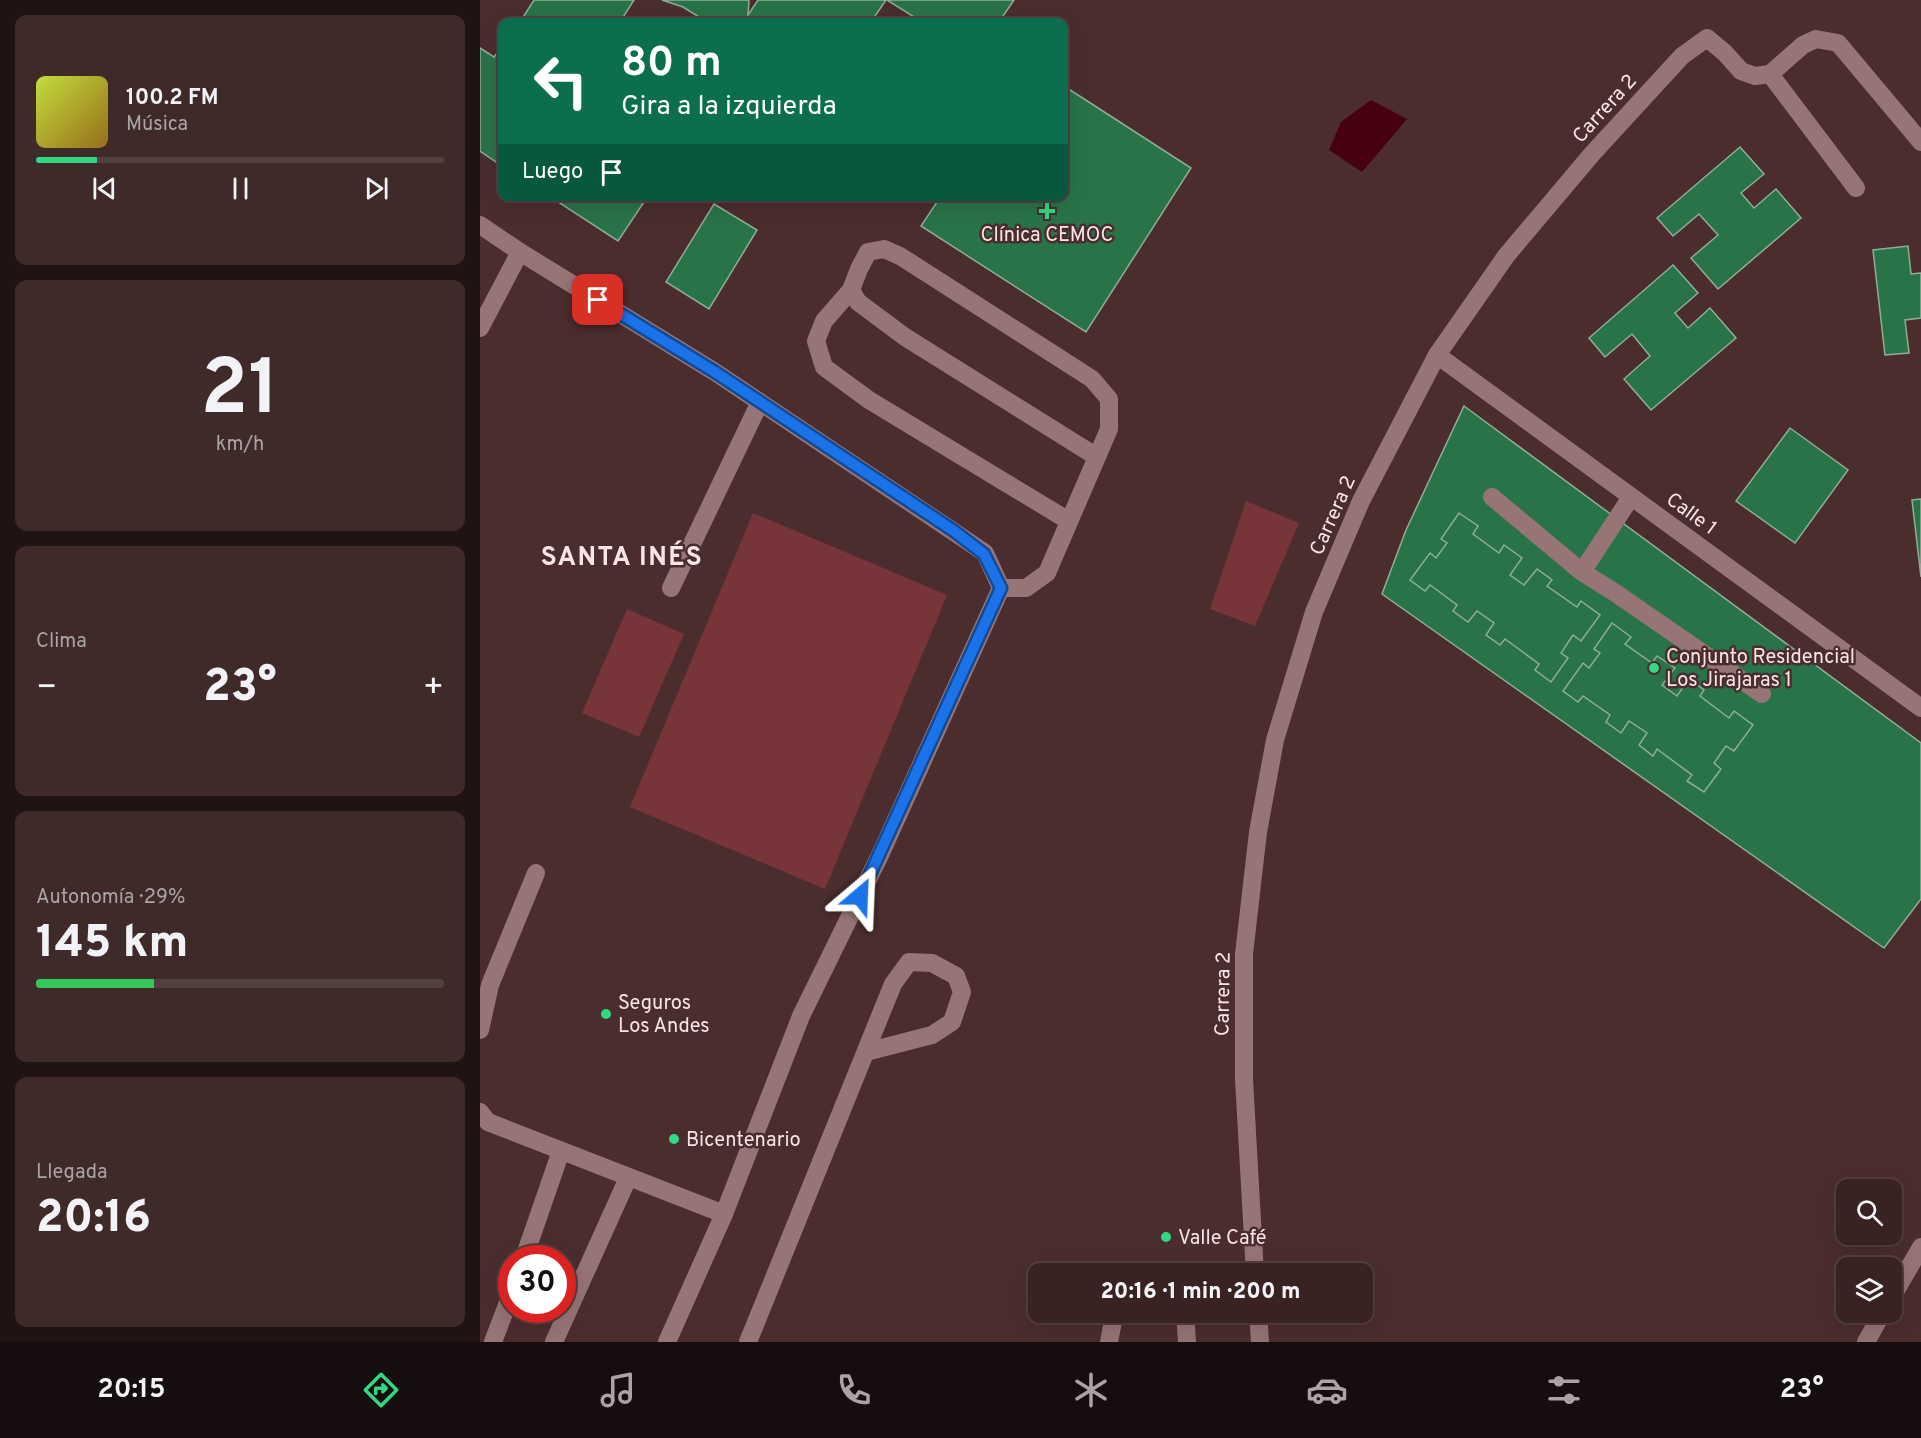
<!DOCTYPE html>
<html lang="es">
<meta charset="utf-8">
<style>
:root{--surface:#382222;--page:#3f2a2a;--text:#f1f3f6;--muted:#aba4a5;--line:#523f40;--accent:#33d882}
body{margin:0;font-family:Overpass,sans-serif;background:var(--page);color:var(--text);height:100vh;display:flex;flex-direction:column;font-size:22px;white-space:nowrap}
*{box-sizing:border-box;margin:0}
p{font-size:20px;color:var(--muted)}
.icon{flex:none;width:33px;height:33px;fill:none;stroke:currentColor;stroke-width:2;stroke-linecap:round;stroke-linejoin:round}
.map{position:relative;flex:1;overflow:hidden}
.sheet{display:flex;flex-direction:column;gap:15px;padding:15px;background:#1f1313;width:480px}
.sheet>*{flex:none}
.hud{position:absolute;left:18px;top:18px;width:570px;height:183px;border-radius:12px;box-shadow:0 6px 24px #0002,0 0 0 2px var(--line);background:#0b6e4f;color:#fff;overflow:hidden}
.fabs{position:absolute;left:1356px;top:1179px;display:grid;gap:12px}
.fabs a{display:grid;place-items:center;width:66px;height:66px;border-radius:12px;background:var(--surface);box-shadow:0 6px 24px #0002,0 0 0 2px var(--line);font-size:30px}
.speed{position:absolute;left:18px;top:1245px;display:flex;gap:12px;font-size:30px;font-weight:700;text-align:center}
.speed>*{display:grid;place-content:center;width:78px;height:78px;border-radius:50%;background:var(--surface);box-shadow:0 6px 24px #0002,0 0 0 2px var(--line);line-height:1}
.speed .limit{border:9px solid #d22;background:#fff;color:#111}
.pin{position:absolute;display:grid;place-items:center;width:51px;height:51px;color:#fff;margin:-26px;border-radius:12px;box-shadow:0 3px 9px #0006}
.me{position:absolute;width:66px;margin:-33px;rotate:26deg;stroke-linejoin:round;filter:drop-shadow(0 0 4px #0008)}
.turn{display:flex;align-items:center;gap:21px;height:126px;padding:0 24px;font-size:27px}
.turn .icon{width:78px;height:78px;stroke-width:2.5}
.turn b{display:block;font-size:42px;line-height:51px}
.then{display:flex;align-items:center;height:57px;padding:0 24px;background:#0003;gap:12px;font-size:22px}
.big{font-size:45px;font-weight:800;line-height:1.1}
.sheet .card{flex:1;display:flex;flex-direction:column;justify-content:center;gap:9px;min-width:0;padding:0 21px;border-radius:12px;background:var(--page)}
.sheet .dial{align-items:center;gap:0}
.dial b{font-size:78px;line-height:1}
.song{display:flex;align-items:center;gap:18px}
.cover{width:72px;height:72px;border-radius:9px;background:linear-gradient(135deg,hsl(70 70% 55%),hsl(40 70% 35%))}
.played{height:6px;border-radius:3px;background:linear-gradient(90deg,var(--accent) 15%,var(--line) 15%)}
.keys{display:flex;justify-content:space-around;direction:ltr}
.heat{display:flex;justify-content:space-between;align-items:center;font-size:33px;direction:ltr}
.charge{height:9px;border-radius:4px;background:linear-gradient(90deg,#34c759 29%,var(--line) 0)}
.trip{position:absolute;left:548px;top:1263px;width:345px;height:60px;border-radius:12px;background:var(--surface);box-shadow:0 6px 24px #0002,0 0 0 2px var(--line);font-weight:800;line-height:60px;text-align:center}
.dock{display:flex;height:96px;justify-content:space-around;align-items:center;background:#160e0e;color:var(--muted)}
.dock .icon{width:42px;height:42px}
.dock .on{color:var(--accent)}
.dock b{font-size:27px;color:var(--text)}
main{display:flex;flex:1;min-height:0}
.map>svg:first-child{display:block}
</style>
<main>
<section class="sheet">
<div class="card">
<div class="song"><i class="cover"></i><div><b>100.2 FM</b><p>Música</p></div></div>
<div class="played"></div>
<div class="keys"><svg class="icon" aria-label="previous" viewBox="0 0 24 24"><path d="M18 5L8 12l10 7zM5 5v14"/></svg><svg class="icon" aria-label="pause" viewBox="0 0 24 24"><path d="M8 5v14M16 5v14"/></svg><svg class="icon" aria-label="next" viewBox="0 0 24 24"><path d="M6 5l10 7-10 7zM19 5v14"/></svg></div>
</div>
<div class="card dial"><b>21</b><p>km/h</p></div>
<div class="card"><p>Clima</p>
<div class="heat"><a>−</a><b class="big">23°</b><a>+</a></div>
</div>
<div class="card"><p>Autonomía · 29%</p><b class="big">145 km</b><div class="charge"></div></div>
<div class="card"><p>Llegada</p><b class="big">20:16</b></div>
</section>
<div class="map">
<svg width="1441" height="1342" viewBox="0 0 1441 1342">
<rect width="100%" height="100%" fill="#4b2d2e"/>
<g fill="#77353a">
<path d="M 766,501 L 819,523 L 775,626 L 730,609 Z"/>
<path d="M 273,513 L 467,595 L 345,889 L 150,807 Z"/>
<path d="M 147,609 L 204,634 L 159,737 L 102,713 Z"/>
</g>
<path fill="#46000f" d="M 891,100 L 927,119 L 882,172 L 849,150 L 861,122 Z"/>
<g fill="#297348" stroke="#8fad98" stroke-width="1.5">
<path d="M 54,0 L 154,0 L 140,22 L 40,22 Z"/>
<path d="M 182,0 L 267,0 L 269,1 L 268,15 L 278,0 L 406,0 L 391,22 L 227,22 L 203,7 Z"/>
<path d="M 407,0 L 534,0 L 519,22 L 442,22 Z"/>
<path d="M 22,47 L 22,166 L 0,151 L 0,48 L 14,57 Z"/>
<path d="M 584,86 L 711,168 L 606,332 L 441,226 L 461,196 L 584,196 Z"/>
<path d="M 1260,147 L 1284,174 L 1261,193 L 1274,208 L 1296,189 L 1321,218 L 1238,289 L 1211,258 L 1238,235 L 1219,214 L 1193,236 L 1177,218 Z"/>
<path d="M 69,196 L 168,196 L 138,241 Z"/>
<path d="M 234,204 L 277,230 L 229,309 L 186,282 Z"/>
<path d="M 1428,246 L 1431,274 L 1441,273 L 1441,318 L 1425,320 L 1429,353 L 1405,355 L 1393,250 Z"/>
<path d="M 1193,265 L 1218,293 L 1195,313 L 1208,328 L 1230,308 L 1256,338 L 1171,410 L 1144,379 L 1170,356 L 1152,334 L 1125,357 L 1109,338 Z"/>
<path d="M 984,406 L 1441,743 L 1441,899 L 1404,948 L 902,594 L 926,530 Z"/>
<path d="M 1310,428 L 1368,470 L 1315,543 L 1256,501 Z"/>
<path d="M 1441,499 L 1441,577 L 1432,500 Z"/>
<path d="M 979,513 L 998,526 L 993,534 L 1019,553 L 1024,545 L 1042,558 L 1030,575 L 1044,585 L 1057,569 L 1072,580 L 1067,586 L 1097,607 L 1101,601 L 1120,615 L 1101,641 L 1093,635 L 1081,653 L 1088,658 L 1071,682 L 1055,670 L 1059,664 L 1025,639 L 1020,645 L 1006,635 L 1014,623 L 997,611 L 988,622 L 973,611 L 977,605 L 950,585 L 945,591 L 930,580 L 950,553 L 956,558 L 967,543 L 961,539 Z"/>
<path d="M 1132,623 L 1151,637 L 1145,644 L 1172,663 L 1177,656 L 1195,668 L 1182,685 L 1197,696 L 1209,679 L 1224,690 L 1220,696 L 1249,718 L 1254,711 L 1273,725 L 1254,751 L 1246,746 L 1234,763 L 1241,769 L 1224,792 L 1207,781 L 1212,775 L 1177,749 L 1173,756 L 1159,745 L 1167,733 L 1149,721 L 1141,733 L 1126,722 L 1130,715 L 1103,696 L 1098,702 L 1083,691 L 1103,663 L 1109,668 L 1120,653 L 1114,649 Z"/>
</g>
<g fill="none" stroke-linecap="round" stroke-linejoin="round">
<g stroke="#977475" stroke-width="18">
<path d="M 1290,74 L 1376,188"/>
<path d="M 0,225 L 40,252 L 235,372 L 474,532 L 505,553 L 521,588 L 400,855 L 321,1016 L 244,1214 L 187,1342"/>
<path d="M 371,290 L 344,321 L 336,341 L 344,367 L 389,400 L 589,521"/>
<path d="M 0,328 L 40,252"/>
<path d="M 957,355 L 1441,708"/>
<path d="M 1012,497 L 1102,572"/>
<path d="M 1151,497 L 1102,572 L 1134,592 L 1282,694"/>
<path d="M 191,588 L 280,402"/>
<path d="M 521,588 L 546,588 L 567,573 L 629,429 L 629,399 L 612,379 L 420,256 L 404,249 L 388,252 L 379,269 L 371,290 L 378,302 L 425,337 L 617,457"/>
<path d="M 0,1030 L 10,985 L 56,873"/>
<path d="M 0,1112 L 8,1122 L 244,1214"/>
<path d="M 44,1258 L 81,1151"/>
<path d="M 775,1274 L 764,1079 L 764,954 L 778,832 L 795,740 L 834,612 L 881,501 L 957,355 L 1026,256 L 1112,154 L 1202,56 L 1227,38 L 1245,53 L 1261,71 L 1275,76 L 1290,74 L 1323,45 L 1336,39 L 1358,43 L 1441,142"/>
<path d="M 1412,1297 L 1441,1247"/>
<path d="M 705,1312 L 707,1342"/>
<path d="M 778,1312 L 780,1342"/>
<path d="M 13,1342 L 32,1292"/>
<path d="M 74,1342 L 148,1178"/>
<path d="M 268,1342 L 413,984 L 429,962 L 452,963 L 476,976 L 482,992 L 472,1022 L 452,1035 L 386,1052"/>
<path d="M 629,1342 L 633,1321 L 640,1312"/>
<path d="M 1386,1342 L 1403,1312"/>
</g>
</g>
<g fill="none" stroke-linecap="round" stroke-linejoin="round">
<g stroke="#114b97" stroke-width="15">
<path id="route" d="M 118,300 L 235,372 L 474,531 L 504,554 L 521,588 L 380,896"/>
</g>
<use href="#route" stroke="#1a73e8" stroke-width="10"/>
</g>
<g fill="#33d882" stroke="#4b2d2e" stroke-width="2">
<path d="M564 202h6v6h6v6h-6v6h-6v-6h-6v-6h6z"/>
<circle cx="1174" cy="668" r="6"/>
<circle cx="126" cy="1014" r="6"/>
<circle cx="194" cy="1139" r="6"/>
<circle cx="686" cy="1237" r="6"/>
</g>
<g text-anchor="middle" stroke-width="5" stroke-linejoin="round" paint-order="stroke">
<g font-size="20" fill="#f9e5e5" stroke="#4b2d2e">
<text transform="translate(1124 108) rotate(-48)" y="7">Carrera 2</text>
<text transform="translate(1212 513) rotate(36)" y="7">Calle 1</text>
<text transform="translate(852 515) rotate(-66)" y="7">Carrera 2</text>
<text transform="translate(742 994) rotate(-89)" y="7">Carrera 2</text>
</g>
<g font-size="20" fill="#f9e5e5" stroke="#4b2d2e" text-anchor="start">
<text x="567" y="241" text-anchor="middle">Clínica CEMOC</text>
<text x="1186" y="663">Conjunto Residencial<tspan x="1186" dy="23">Los Jirajaras 1</tspan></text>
<text x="138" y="1009">Seguros<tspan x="138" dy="23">Los Andes</tspan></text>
<text x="206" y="1146">Bicentenario</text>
<text x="698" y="1244">Valle Café</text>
</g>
<g font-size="26" font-weight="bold" letter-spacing="1.5" fill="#f9e5e5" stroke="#4b2d2e">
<text x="142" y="565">SANTA INÉS</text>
</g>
</g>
</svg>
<div class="fabs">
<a><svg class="icon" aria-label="search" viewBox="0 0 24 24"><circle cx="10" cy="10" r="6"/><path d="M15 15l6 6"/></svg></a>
<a><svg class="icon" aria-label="layers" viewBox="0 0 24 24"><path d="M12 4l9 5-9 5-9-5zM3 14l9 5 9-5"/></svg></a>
</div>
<div class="speed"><div class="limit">30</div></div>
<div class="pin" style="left:118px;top:300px;background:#d93025"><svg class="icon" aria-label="arrive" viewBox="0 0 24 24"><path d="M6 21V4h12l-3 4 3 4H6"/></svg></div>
<svg class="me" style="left:380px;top:896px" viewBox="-20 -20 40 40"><path d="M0-17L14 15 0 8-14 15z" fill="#1a73e8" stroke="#fff" stroke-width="4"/></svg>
<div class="trip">20:16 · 1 min · 200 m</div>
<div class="hud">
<div class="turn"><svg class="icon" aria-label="left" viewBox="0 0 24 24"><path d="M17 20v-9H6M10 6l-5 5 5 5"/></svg><div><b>80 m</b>Gira a la izquierda</div></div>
<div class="then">Luego<svg class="icon" aria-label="arrive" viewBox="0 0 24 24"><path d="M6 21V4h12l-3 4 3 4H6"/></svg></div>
</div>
</div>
</main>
<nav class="dock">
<b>20:15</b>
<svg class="icon on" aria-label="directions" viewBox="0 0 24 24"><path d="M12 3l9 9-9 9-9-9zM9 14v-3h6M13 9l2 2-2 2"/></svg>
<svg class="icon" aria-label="music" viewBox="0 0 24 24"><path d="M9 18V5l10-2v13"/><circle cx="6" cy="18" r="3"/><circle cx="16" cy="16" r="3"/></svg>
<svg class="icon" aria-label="phone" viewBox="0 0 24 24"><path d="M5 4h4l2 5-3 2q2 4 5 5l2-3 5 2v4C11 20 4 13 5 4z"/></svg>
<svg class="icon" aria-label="climate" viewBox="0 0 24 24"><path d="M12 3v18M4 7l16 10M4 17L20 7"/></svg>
<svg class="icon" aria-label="car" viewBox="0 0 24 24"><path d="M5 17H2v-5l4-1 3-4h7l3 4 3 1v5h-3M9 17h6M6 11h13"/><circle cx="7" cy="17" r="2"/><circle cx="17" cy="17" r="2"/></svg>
<svg class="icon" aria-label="filters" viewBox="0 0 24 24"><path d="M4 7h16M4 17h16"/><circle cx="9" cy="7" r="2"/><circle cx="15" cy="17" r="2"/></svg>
<b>23°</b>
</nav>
